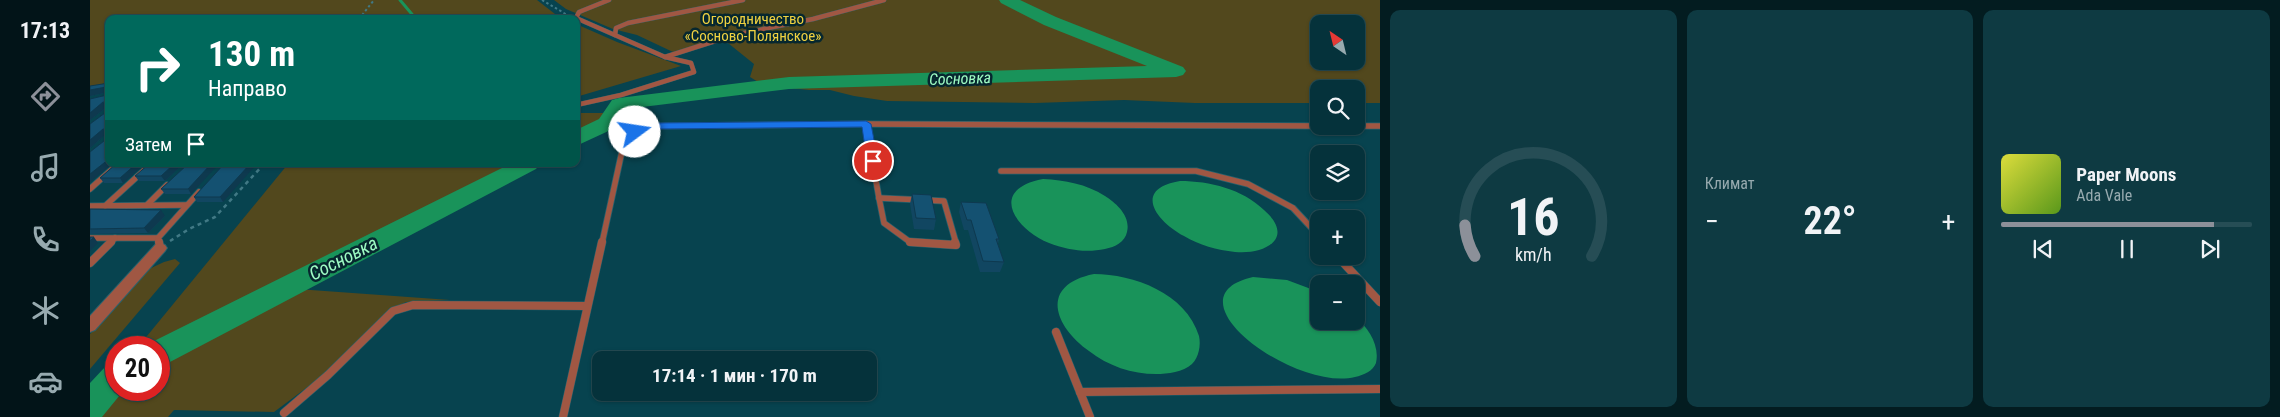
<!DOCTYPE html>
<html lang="ru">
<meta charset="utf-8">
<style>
:root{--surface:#05323b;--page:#0e3a42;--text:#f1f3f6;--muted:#97aaaf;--line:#264d55;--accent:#8c9099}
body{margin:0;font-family:"Roboto Condensed",sans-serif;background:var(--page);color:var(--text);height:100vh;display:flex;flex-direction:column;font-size:19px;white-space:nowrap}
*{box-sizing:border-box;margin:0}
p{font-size:16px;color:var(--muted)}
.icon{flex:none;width:28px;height:28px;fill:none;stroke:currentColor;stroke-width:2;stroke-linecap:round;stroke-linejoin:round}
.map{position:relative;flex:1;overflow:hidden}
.sheet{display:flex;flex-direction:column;gap:10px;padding:10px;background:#031c20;width:900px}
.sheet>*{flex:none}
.guide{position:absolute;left:15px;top:15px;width:475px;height:152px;border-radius:10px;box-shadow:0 1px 4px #0004,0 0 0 1px var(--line);background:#00695c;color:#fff;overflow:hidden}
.needle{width:32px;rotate:325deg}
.buttons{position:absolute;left:1220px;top:15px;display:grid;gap:10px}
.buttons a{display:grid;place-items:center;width:55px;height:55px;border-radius:10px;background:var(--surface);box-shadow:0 1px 4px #0004,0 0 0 1px var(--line);font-size:25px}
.speed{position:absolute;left:15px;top:336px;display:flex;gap:10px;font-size:25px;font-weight:700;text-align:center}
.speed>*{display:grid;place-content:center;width:65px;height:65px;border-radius:50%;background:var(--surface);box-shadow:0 1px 4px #0004,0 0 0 1px var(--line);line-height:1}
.speed .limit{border:8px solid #d22;background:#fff;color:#111}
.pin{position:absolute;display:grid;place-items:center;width:42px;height:42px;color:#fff;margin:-21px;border:2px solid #fff;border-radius:50%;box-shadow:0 1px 5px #0007}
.me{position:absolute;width:55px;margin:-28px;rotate:76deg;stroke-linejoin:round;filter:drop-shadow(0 0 4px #0008)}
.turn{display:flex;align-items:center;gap:18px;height:105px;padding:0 20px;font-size:22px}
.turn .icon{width:65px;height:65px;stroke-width:2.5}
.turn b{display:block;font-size:35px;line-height:42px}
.then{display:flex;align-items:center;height:48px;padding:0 20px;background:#0003;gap:10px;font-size:19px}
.big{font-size:38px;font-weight:700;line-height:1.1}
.sheet .card{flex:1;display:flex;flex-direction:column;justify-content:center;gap:8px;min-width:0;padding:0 18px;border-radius:10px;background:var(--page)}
.sheet .dial{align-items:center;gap:0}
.dial svg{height:130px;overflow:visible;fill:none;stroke:var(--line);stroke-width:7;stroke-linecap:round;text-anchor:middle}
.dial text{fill:var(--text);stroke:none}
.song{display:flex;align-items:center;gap:15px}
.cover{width:60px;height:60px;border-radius:8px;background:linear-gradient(135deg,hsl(60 70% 55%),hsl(90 70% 35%))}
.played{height:5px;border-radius:2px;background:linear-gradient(90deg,var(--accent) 85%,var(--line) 85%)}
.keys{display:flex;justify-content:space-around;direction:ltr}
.heat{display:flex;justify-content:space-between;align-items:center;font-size:28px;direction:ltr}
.sheet .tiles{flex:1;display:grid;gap:10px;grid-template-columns:repeat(3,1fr)}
.trip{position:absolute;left:502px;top:351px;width:285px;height:50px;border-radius:10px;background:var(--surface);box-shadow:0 1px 4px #0004,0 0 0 1px var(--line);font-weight:700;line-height:50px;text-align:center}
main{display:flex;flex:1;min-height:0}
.menu{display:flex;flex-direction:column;width:90px;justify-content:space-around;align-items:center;background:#021418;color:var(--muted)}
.menu .icon{width:35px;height:35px}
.menu .selected{color:var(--accent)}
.menu b{font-size:22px;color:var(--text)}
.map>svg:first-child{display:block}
</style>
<main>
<nav class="menu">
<b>17:13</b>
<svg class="icon selected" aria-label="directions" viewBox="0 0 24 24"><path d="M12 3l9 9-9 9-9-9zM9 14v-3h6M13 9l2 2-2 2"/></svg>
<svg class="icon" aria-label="music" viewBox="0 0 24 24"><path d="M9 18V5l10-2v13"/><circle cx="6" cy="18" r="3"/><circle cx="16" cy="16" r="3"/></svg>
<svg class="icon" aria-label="phone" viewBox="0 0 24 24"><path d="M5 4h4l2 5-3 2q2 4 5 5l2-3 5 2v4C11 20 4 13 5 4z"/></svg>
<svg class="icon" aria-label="climate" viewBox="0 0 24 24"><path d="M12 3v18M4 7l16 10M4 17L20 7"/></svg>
<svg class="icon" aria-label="car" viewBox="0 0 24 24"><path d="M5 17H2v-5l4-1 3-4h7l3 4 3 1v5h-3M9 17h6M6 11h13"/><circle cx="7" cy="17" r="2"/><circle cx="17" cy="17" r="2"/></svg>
</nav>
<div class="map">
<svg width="1290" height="417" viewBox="0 0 1290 417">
<rect width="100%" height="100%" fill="#07434f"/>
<g fill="#52481d" fill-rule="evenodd">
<path d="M 0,0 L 447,0 L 465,14 L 475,19 L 19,19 L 19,86 L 0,90 Z"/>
<path d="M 464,0 L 1290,0 L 1290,103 L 1266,103 L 1266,89 L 1229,89 L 1229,103 L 1105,103 L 1034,100 L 945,103 L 797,101 L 764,96 L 740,90 L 719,90 L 673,85 L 660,77 L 664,64 L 633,39 L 583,52 L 547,35 L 523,29 L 476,9 ZM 1229,24 L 1266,24 L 1266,61 L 1229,61 Z"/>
<path d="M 486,24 L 527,42 L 591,66 L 486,97 Z"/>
<path d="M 486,113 L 525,113 L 486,133 Z"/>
<path d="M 198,164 L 426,164 L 68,347 L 48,347 Z"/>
<path d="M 85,259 L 90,263 L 0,369 L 0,334 L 59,269 L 74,262 Z"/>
<path d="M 207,289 L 360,300 L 316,302 L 299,311 L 231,377 L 184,412 L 84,410 L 78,417 L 0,417 L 25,385 L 26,390 L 69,390 L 69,362 Z"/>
</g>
<g fill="#19935a">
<path d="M 953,179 C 975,180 996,184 1015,196 C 1026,203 1041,216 1037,232 C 1035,242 1025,247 1015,249 C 996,253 977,250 959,243 C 923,228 899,189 953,179 Z"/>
<path d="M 1090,181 C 1120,181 1152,189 1174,210 C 1206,238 1175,255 1145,252 C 1127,250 1109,245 1094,236 C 1066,221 1042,189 1090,181 Z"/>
<path d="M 1004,274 C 1043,274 1096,293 1109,336 C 1111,345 1109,357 1102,364 C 1093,372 1078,374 1066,374 C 1042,374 1018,366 999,351 C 964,326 949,285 1004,274 Z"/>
<path d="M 1163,277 L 1197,280 L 1229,292 L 1229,321 L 1266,321 L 1266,317 C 1278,328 1290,345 1286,363 C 1283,371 1274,375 1265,377 C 1205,392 1074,297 1163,277 Z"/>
</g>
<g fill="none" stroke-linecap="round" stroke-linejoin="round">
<path stroke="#19935a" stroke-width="3" d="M 310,0 L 326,19"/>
<g fill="#19935a" fill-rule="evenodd">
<path d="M 909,0 L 930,0 L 966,17 L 1093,67 L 1096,71 L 1093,75 L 1086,77 L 699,89 L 536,109 L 525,128 L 486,146 L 486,130 L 509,119 L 522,100 L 529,98 L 699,77 L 1057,66 L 954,25 L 911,3 Z"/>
<path d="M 420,164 L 450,164 L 446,169 L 80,362 L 69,365 L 69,348 L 56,348 L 58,344 Z"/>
<path d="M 26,363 L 26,390 L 34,390 L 12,417 L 0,417 L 0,383 L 15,367 Z"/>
</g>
<g stroke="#28616d" stroke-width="5">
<g id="lane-far2">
<path d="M 525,35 L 526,28 L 538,23 L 653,0"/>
<path d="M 575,57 L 644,35 L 723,19 L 794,0"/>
<path d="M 486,105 L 531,95 L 604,72 L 601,63 L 575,57 L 486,18 L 489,12 L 519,0"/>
</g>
</g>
<g stroke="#28616d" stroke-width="7">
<g id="lane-far1">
<path d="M 776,124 L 789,198"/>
<path d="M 1266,126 L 1290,126"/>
<path d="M 911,171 L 1106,171 L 1158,184 L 1203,208 L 1229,236"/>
<path d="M 0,189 L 28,164"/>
<path d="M 789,198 L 854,201 L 866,243"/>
<path d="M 789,198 L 794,223 L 820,242 L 839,243"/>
<path d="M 57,205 L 77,185"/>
<path d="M 0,206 L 96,205"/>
<path d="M 15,206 L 61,164"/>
<path d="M 0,238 L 68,238"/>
<path d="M 20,243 L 25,238"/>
<path d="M 69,243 L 68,238 L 109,192"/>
<path d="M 512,243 L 534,142 L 545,132 L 568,126 L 776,124 L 1229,126"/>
</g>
</g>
<g stroke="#28616d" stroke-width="9">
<g id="lane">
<path d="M 69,242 L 70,248"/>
<path d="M 820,242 L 866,245 L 865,242"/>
<path d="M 1247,256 L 1290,302"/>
<path d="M 0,263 L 21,242"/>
<path d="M 966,332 L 1000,417"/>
<path d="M 990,392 L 1290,389"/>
<path d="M 194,413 L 238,375 L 303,311 L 323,305 L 496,306"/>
<path d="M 473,417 L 512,242"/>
</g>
</g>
<g stroke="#28616d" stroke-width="2">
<path id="street" d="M 70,243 L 75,245 L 77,248 L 75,251 L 5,330 L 0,332 L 0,316 L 65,245 Z"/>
</g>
<g stroke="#417985" stroke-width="2" stroke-dasharray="2.5 2.5" stroke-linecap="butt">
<path d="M 452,0 L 479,16"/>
<path d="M 269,19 L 284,0"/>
</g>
<path stroke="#417985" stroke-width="2.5" stroke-dasharray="4 4" stroke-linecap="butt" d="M 80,241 L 99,229 L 125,217 L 174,164"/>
<use href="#lane-far2" stroke="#a05743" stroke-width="4.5"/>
<use href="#lane-far1" stroke="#a05743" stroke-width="5.5"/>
<use href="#lane" stroke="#a05743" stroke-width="8"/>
<use href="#street" fill="#a05743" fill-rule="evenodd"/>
</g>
<g fill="#114661">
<path d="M 19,83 L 19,108 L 17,107 L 0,120 L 0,99 L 17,95 L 19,92 L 0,96 Z"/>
<path d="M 19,110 L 19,135 L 16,134 L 0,148 L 0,124 Z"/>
<path d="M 26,164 L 33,183 L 14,183 L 10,178 Z"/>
<path d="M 93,164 L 75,181 L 49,181 L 45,176 Z"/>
<path d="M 98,164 L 101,194 L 75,194 L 71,189 Z"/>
<path d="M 134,164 L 133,202 L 107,202 L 104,197 Z"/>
<path d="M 822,194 L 846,219 L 844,230 L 824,229 L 820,204 Z"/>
<path d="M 871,202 L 909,239 L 908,244 L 914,262 L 910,272 L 890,272 L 878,230 L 874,230 L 869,212 Z"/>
<path d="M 0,209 L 75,216 L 58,233 L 0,234 Z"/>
</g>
<g fill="#0e394f">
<path d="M 16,87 L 19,92 L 0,96 L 0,90 Z"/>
<path d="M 13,102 L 17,107 L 0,120 L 0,113 Z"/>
<path d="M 13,129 L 16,134 L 0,148 L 0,140 Z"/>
<path d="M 19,159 L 19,164 L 22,164 L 0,182 L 0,174 Z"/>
<path d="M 46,164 L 55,164 L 33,183 L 30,178 Z"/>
<path d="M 84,164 L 93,164 L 75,181 L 71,176 Z"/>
<path d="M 121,164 L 129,164 L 101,194 L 98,189 Z"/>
<path d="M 160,164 L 167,164 L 133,202 L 130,197 Z"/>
<path d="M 71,210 L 75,216 L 58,233 L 54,228 Z"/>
<path d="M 4,237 L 8,243 L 0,251 L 0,241 Z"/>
</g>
<g fill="#145171" stroke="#0e394f">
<path d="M 19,83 L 19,89 L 16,87 L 0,90 L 0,86 Z"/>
<path d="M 19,92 L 19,103 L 13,102 L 0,113 L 0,99 L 17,95 Z"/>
<path d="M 19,110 L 19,130 L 13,129 L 0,140 L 0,124 Z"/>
<path d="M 19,135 L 19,159 L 0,174 L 0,152 L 19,137 Z"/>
<path d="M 26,164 L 46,164 L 30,178 L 10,178 Z"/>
<path d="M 59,164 L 84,164 L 71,176 L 45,176 Z"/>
<path d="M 98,164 L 121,164 L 98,189 L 71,189 Z"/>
<path d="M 134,164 L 160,164 L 130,197 L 104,197 Z"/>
<path d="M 822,194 L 841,195 L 846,219 L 826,218 Z"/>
<path d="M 871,202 L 896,203 L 909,239 L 906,239 L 914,262 L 893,261 L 881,220 L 877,220 Z"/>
<path d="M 0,209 L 71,210 L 54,228 L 0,229 Z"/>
<path d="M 0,237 L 4,237 L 0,241 Z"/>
</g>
<path fill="#1a73e8" stroke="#114b97" d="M 776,121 L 781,124 L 788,161 L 783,164 L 777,161 L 772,127 L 569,129 L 545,135 L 540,132 L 568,123 Z"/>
<g text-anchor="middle" stroke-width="5" stroke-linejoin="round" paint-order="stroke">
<g font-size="15" fill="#efd141" stroke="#06272f">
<text x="663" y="24">Огородничество<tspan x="663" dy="17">«Сосново-Полянское»</tspan></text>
</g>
<g font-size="16" font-style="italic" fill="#9efbc3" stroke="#06272f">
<text transform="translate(870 78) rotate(-2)" y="6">Сосновка</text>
</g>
<g font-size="19" font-style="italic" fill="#9efbc3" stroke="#06272f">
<text transform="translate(253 258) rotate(-27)" y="7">Сосновка</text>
</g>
</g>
</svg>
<div class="buttons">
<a><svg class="needle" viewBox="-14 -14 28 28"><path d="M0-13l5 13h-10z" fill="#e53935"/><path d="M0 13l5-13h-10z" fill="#97aaaf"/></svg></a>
<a><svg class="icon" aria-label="search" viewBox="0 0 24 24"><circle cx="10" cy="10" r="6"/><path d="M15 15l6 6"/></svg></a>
<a><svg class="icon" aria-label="layers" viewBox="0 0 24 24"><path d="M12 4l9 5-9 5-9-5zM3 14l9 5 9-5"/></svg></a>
<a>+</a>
<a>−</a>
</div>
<div class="speed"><div class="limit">20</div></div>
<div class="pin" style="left:783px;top:161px;background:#d93025"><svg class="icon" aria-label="arrive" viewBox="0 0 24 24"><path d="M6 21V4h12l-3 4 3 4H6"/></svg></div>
<svg class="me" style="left:545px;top:132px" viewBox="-20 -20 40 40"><circle r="19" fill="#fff"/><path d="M0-13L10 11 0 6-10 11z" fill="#1a73e8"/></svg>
<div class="trip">17:14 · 1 мин · 170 m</div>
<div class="guide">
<div class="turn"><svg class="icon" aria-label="right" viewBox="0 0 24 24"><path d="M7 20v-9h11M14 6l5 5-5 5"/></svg><div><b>130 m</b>Направо</div></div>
<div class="then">Затем<svg class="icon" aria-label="arrive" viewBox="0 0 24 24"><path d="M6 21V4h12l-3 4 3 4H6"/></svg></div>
</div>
</div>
<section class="sheet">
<div class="tiles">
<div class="card dial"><svg viewBox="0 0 100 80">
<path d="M14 69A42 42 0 1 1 86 69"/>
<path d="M14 69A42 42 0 0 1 8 50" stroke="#8c9099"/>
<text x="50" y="56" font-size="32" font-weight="700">16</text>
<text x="50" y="72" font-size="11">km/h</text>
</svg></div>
<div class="card"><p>Климат</p>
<div class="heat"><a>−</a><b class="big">22°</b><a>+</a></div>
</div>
<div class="card">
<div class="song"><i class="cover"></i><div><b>Paper Moons</b><p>Ada Vale</p></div></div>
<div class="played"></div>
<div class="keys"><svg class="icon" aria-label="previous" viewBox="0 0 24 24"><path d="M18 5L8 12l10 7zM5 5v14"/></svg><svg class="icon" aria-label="pause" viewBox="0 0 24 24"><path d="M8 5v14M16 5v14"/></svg><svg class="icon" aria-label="next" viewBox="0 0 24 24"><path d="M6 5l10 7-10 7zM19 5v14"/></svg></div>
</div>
</div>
</section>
</main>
